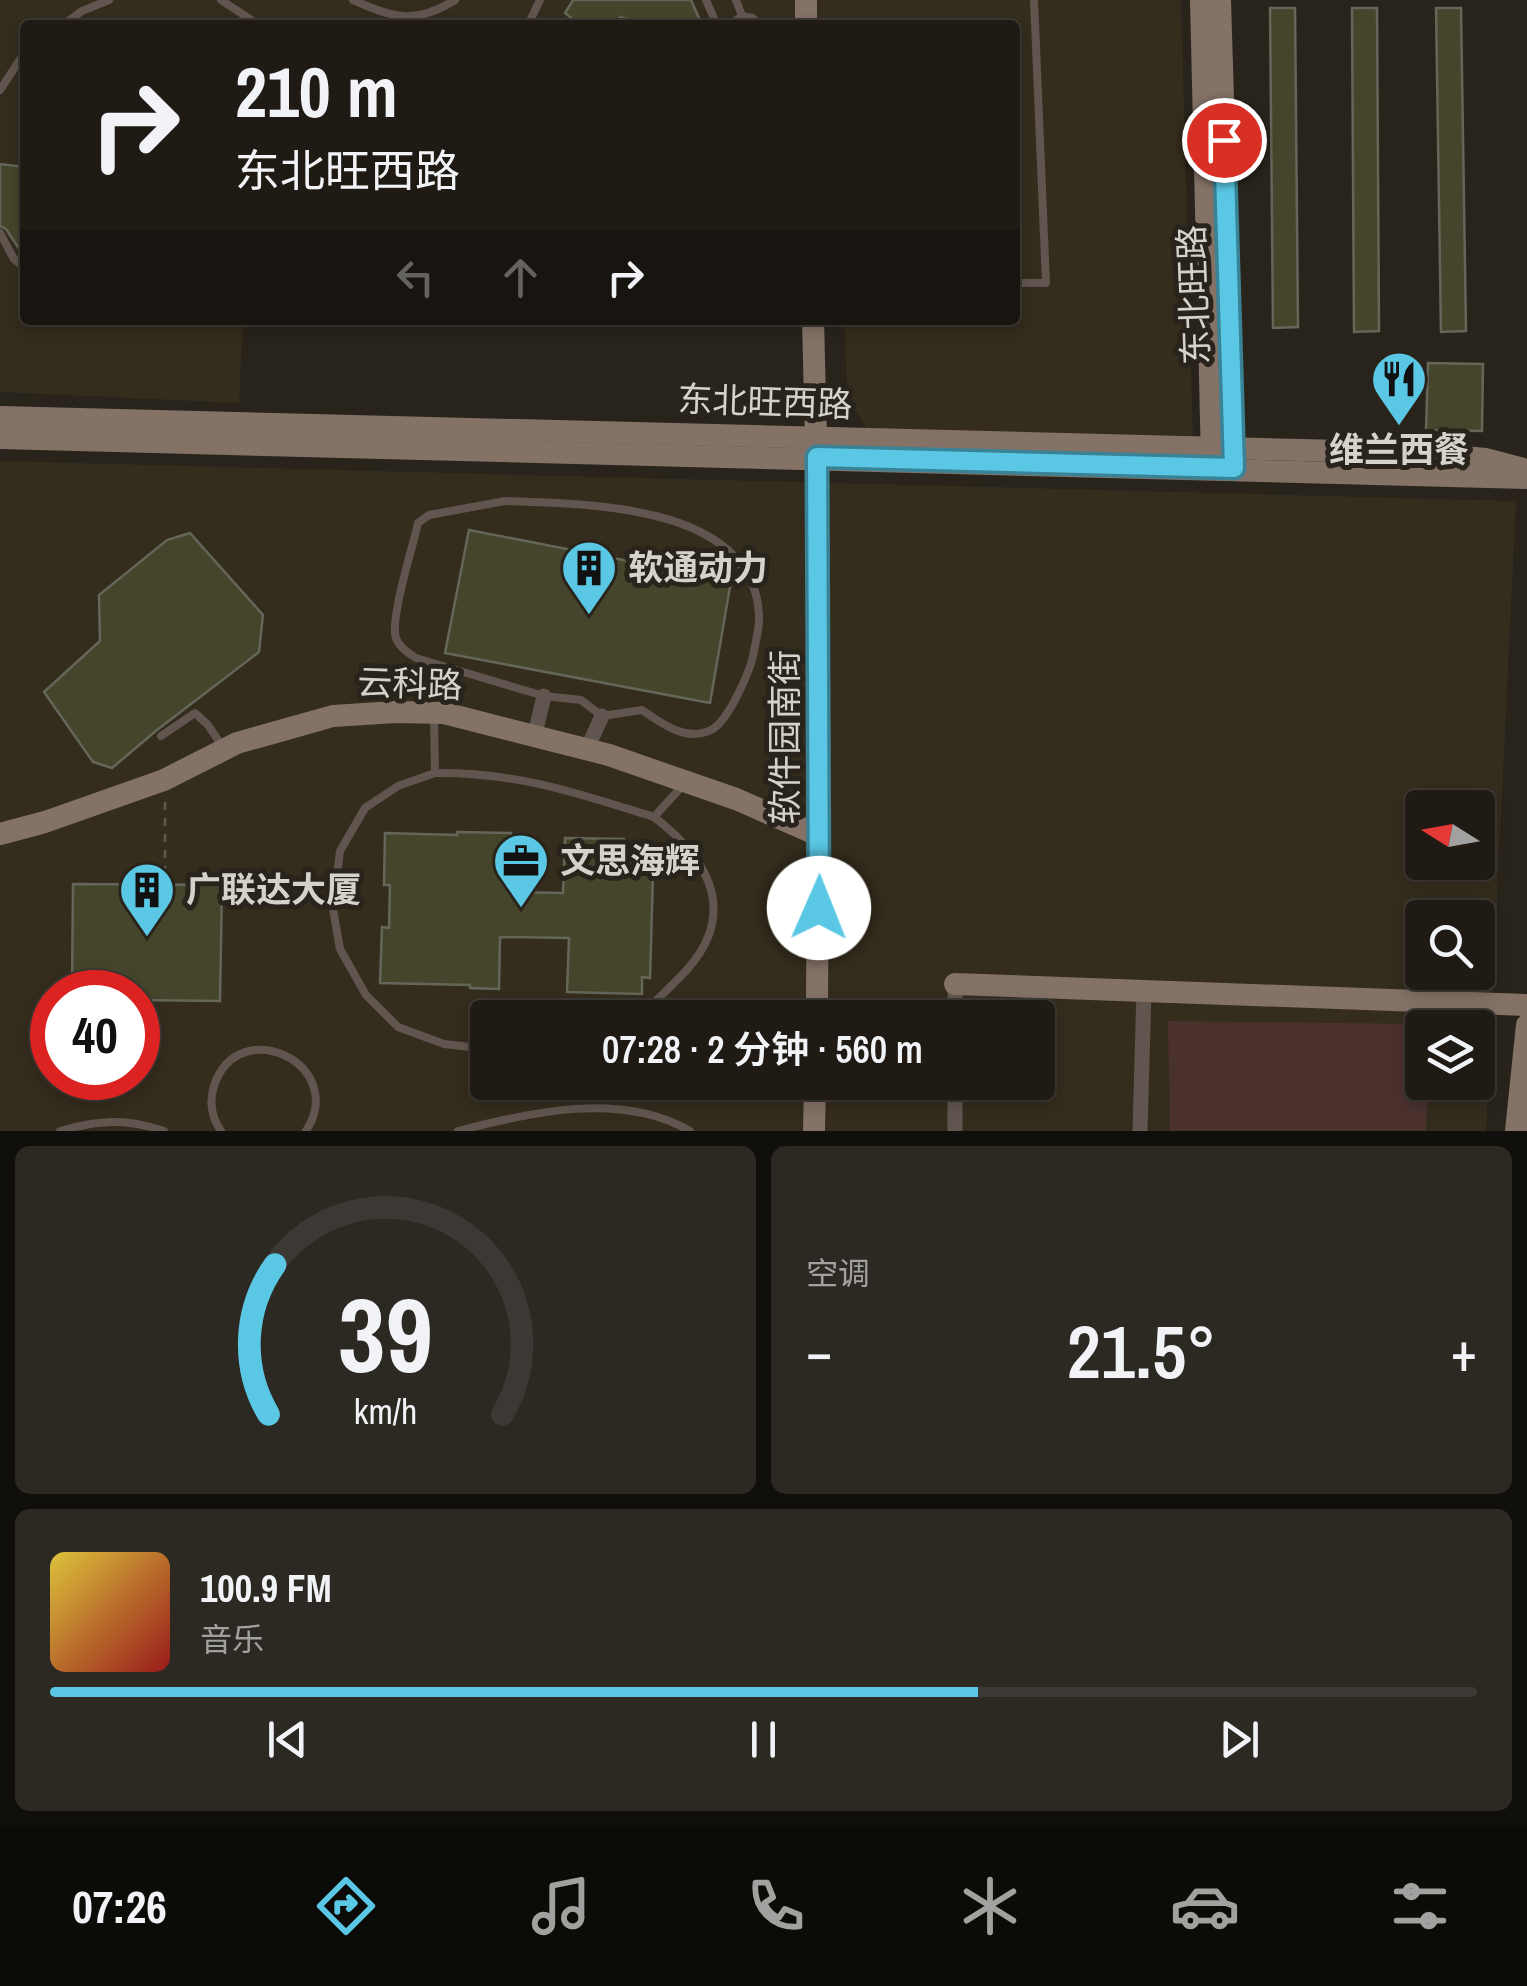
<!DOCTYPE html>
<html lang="zh">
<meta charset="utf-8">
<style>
:root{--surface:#1f1b14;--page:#2c2822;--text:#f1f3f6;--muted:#a1a1a0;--line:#3c3934;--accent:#5ac8e5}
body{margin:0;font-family:"Archivo Narrow","Noto Sans SC",sans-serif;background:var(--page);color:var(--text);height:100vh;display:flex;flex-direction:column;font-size:38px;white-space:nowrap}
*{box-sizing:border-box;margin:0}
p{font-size:32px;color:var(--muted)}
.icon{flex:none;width:55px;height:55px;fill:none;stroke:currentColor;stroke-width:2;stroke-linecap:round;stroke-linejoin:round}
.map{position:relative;height:1131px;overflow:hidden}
.details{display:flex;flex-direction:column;gap:15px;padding:15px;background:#110f0b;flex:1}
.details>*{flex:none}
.guide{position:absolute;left:20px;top:20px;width:1000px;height:305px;border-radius:10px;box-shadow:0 5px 15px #0003,0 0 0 2px var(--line);background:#1f1b14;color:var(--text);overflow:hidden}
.needle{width:65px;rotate:281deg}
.controls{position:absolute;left:1405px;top:790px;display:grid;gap:20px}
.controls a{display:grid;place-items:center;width:90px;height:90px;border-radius:10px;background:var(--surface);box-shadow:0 5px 15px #0003,0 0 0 2px var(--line);font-size:50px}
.speed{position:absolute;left:30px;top:970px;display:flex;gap:20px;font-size:50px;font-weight:700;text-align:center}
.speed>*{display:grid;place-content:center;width:130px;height:130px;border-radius:50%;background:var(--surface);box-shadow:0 5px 15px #0003,0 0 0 2px var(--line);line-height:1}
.speed .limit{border:15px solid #d22;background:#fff;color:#111}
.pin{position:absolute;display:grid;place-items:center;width:85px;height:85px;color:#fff;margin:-42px;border:5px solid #fff;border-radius:50%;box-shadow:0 2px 10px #0007}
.me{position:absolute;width:110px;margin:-55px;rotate:1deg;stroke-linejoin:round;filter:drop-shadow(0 0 8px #0008)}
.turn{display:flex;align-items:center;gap:35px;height:210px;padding:0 50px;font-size:45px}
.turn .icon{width:130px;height:130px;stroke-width:2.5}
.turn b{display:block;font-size:70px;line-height:85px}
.lanes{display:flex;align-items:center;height:95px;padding:0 50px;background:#0003;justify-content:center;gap:50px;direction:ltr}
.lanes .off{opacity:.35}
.big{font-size:75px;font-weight:600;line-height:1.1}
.details .tile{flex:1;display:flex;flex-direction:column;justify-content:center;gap:15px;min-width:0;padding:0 35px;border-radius:15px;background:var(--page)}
.details .dial{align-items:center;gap:0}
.dial svg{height:260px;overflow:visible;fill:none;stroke:var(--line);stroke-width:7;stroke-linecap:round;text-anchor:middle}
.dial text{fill:var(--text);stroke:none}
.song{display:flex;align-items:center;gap:30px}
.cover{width:120px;height:120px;border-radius:15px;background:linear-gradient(135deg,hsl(50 70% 55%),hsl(0 70% 35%))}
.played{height:10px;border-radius:5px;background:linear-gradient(90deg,var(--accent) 65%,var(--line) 65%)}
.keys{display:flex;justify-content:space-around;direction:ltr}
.heat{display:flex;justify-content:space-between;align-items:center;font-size:55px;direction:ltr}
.details .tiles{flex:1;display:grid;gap:15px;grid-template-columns:1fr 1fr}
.tile:last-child{grid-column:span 2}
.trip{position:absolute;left:470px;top:1000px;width:585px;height:100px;border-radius:10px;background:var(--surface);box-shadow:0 5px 15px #0003,0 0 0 2px var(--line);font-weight:600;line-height:100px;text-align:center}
.menu{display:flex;height:160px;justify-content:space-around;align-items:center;background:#0c0b08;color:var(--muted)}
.menu .icon{width:70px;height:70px}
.menu .selected{color:var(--accent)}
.menu b{font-size:45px;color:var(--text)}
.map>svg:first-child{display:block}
</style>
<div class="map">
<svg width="1527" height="1131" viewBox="0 0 1527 1131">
<rect width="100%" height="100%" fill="#29241b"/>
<g fill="#342c1d" fill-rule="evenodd">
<path d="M 0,0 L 1181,0 L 1193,443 L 871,434 L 847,399 L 845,325 L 425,321 L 1015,320 L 1015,25 L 25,25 L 25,320 L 243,320 L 239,403 L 0,392 Z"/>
<path d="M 0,461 L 1516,501 L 1486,1131 L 0,1131 ZM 1422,808 L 1478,808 L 1478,862 L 1422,862 ZM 1422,918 L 1478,918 L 1478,972 L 1422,972 ZM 52,992 L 138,992 L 138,1078 L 52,1078 ZM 488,1018 L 1038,1018 L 1038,1082 L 488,1082 ZM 1422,1028 L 1478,1028 L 1478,1082 L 1422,1082 Z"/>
</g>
<path fill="#4a312e" d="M 1168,1021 L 1430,1024 L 1430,1027 L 1422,1028 L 1422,1082 L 1428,1083 L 1426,1131 L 1170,1131 Z"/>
<g fill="#45452b" stroke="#65665a" stroke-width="2.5">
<path d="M 573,0 L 691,0 L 702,25 L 649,25 L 620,17 L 617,25 L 580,25 L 565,13 Z"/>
<path d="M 1270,8 L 1295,8 L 1298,327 L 1273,328 Z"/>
<path d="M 1352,8 L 1377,8 L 1379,331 L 1354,332 Z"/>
<path d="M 1436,8 L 1461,8 L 1466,331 L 1441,332 Z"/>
<path d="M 0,164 L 25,167 L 25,258 L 6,229 L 0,226 Z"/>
<path d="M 1428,363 L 1483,364 L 1482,431 L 1426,430 Z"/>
<path d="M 469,530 L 731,581 L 710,703 L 445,653 Z"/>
<path d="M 190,533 L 263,615 L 259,652 L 157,730 L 112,768 L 93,762 L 44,692 L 100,641 L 99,595 L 167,540 Z"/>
<path d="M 457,832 L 511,833 L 509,892 L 563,893 L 565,838 L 624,839 L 624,856 L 646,857 L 646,873 L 653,874 L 650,978 L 642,977 L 642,994 L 567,992 L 569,938 L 500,937 L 499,989 L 470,988 L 470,985 L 380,983 L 382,927 L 389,928 L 390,885 L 384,885 L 385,833 L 457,835 Z"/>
<path d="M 73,884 L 222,885 L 220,1001 L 138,1000 L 138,992 L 72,992 Z"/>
</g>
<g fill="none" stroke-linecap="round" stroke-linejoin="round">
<path stroke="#5e5a51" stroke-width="2.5" stroke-dasharray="8 8" stroke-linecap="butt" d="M 165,802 L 165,885"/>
<g stroke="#61564f" stroke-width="8">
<path d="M 221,0 L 259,25"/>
<path d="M 353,0 C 394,18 415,25 455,0"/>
<path d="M 706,0 L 717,25"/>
<path d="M 736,0 L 742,16"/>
<path d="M 63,25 L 82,11 L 109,0"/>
<path d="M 528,25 L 540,0"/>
<path d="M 730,25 L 742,16 L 753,18 L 759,25"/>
<path d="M 0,90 L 25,52"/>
<path d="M 0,233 L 14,259 L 25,268"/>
<path d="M 1015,283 L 1046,283 L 1034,0"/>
<path d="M 505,501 C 586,504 752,503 759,614 C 760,626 756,640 754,651 C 751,670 728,722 711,730 C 686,742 662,724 642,710 L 602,716 L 581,700 L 544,696 L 416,658 C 407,652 397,646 395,634 C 393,608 412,550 418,523 L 429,515 Z"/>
<path d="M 434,716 L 435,773 L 398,786 L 365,808 L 340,851 L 333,909 L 340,949 L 366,995 L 398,1027 L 444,1044 L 488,1049"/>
<path d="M 161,736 L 195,713 L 208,725 L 222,746"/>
<path d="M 435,773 C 517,772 577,793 654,817"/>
<path d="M 630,1018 C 650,1009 663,994 678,979 C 740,919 714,863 654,817 L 684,784"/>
<path d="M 60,1131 C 98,1120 126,1118 164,1131"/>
<path d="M 221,1131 C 212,1118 209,1102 214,1086 C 238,1012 349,1064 306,1131"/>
<path d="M 458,1131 C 530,1112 622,1091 690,1131"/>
</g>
<g stroke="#61564f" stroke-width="15">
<path d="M 535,734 L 544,696"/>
<path d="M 587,749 L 602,716"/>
<path d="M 955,984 L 955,1018"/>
<path d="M 955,1082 L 955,1131"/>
<path d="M 1140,1131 L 1144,990"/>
</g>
<g stroke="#847267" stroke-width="22">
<path d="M 806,0 L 806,25"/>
<path d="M 1201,0 L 1212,461"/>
<path d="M 1220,0 L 1234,465"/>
<path d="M 813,320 L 819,565 L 817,1018"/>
<path d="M 0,417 L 1423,453 L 1485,459 L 1527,470"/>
<path d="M 0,438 L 1526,478"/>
<path d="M 0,834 L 45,822 L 164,780 L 237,743 L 333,716 L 396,712 L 444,713 L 609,755 L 736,799 L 820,836"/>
<path d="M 955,984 L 1527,1005"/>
<path d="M 814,1131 L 815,1082"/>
<path d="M 1516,1131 L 1527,1025"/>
</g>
</g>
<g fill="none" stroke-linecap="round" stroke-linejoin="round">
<g stroke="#3a8295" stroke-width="25">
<path id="route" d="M 819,908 L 817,457 L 1234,468 L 1224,140"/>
</g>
<use href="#route" stroke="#5ac8e5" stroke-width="18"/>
</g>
<defs>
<g id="restaurant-pin" transform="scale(2.875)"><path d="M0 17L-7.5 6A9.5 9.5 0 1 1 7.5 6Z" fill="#5ac8e5" stroke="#29241b"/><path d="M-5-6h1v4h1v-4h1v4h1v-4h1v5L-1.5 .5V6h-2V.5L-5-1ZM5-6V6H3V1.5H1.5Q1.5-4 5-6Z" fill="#111"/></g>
<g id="building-pin" transform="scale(2.875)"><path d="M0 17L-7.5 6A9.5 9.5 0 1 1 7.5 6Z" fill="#5ac8e5" stroke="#29241b"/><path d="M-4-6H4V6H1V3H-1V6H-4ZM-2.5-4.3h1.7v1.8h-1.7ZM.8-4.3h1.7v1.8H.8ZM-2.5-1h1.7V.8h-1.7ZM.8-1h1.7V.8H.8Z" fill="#111"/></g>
<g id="office-pin" transform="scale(2.875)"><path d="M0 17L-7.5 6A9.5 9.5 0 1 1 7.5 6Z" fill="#5ac8e5" stroke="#29241b"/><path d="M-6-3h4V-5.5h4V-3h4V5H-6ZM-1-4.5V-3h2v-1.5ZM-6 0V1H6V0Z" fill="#111"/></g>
</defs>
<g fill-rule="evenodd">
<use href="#restaurant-pin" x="1399" y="379"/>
<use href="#building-pin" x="589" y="568"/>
<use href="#office-pin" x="521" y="861"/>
<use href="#building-pin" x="147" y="890"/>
</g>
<g text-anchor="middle" stroke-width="10" stroke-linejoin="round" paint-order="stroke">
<g font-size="35" fill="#d5d2cc" stroke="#29241b">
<text transform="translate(1194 295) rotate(-92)" y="12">东北旺路</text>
<text transform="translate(765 402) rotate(2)" y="12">东北旺西路</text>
<text transform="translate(410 684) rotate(2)" y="12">云科路</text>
<text transform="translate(785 737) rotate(-90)" y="12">软件园南街</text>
</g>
<g font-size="35" font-weight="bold" fill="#d5d2cc" stroke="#29241b" text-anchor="start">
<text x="1399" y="462" text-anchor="middle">维兰西餐</text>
<text x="628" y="580">软通动力</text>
<text x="560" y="873">文思海辉</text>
<text x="186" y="902">广联达大厦</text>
</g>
</g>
</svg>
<div class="controls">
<a><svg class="needle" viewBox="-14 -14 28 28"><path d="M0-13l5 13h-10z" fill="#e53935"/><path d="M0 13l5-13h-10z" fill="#a1a1a0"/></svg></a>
<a><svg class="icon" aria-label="search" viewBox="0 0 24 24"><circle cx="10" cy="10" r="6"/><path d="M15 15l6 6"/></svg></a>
<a><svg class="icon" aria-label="layers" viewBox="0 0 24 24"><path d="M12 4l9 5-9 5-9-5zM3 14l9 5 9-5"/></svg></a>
</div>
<div class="speed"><div class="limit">40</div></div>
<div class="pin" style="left:1224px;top:140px;background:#d93025"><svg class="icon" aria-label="arrive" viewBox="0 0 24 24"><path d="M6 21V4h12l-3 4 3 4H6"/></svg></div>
<svg class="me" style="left:819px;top:908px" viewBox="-20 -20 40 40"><circle r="19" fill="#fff"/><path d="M0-13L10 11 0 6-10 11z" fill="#5ac8e5"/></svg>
<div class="trip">07:28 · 2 分钟 · 560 m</div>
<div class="guide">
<div class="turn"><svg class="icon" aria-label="right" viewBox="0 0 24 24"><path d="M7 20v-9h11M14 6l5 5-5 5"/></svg><div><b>210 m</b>东北旺西路</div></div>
<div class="lanes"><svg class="icon off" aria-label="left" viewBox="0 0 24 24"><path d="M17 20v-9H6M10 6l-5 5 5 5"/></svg><svg class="icon off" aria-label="ahead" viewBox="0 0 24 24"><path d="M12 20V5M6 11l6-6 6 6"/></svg><svg class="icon" aria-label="right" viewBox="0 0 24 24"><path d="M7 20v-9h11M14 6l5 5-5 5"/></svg></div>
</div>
</div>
<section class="details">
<div class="tiles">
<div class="tile dial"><svg viewBox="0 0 100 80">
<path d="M14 69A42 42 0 1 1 86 69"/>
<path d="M14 69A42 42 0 0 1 16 23" stroke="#5ac8e5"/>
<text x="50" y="56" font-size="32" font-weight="700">39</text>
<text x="50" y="72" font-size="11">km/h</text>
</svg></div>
<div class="tile"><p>空调</p>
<div class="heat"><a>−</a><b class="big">21.5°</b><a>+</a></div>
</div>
<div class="tile">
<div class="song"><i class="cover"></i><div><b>100.9 FM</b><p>音乐</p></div></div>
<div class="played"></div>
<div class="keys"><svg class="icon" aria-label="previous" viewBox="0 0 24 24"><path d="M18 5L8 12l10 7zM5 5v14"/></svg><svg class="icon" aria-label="pause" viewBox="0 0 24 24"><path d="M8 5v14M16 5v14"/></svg><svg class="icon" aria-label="next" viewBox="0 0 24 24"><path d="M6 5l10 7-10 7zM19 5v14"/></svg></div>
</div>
</div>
</section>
<nav class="menu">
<b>07:26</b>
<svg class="icon selected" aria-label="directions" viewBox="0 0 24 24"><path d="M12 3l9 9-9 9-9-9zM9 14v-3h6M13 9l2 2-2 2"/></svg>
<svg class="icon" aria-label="music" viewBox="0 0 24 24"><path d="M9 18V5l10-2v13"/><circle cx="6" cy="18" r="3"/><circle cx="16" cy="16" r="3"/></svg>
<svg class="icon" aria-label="phone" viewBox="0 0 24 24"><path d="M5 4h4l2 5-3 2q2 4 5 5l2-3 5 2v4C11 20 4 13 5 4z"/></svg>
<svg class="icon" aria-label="climate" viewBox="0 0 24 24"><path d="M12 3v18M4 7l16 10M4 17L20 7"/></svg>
<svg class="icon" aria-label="car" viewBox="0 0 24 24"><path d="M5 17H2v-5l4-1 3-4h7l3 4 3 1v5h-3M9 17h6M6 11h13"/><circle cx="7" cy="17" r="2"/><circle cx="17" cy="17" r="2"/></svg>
<svg class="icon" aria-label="filters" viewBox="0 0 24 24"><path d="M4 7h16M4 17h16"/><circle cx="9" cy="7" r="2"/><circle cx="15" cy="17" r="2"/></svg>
</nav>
